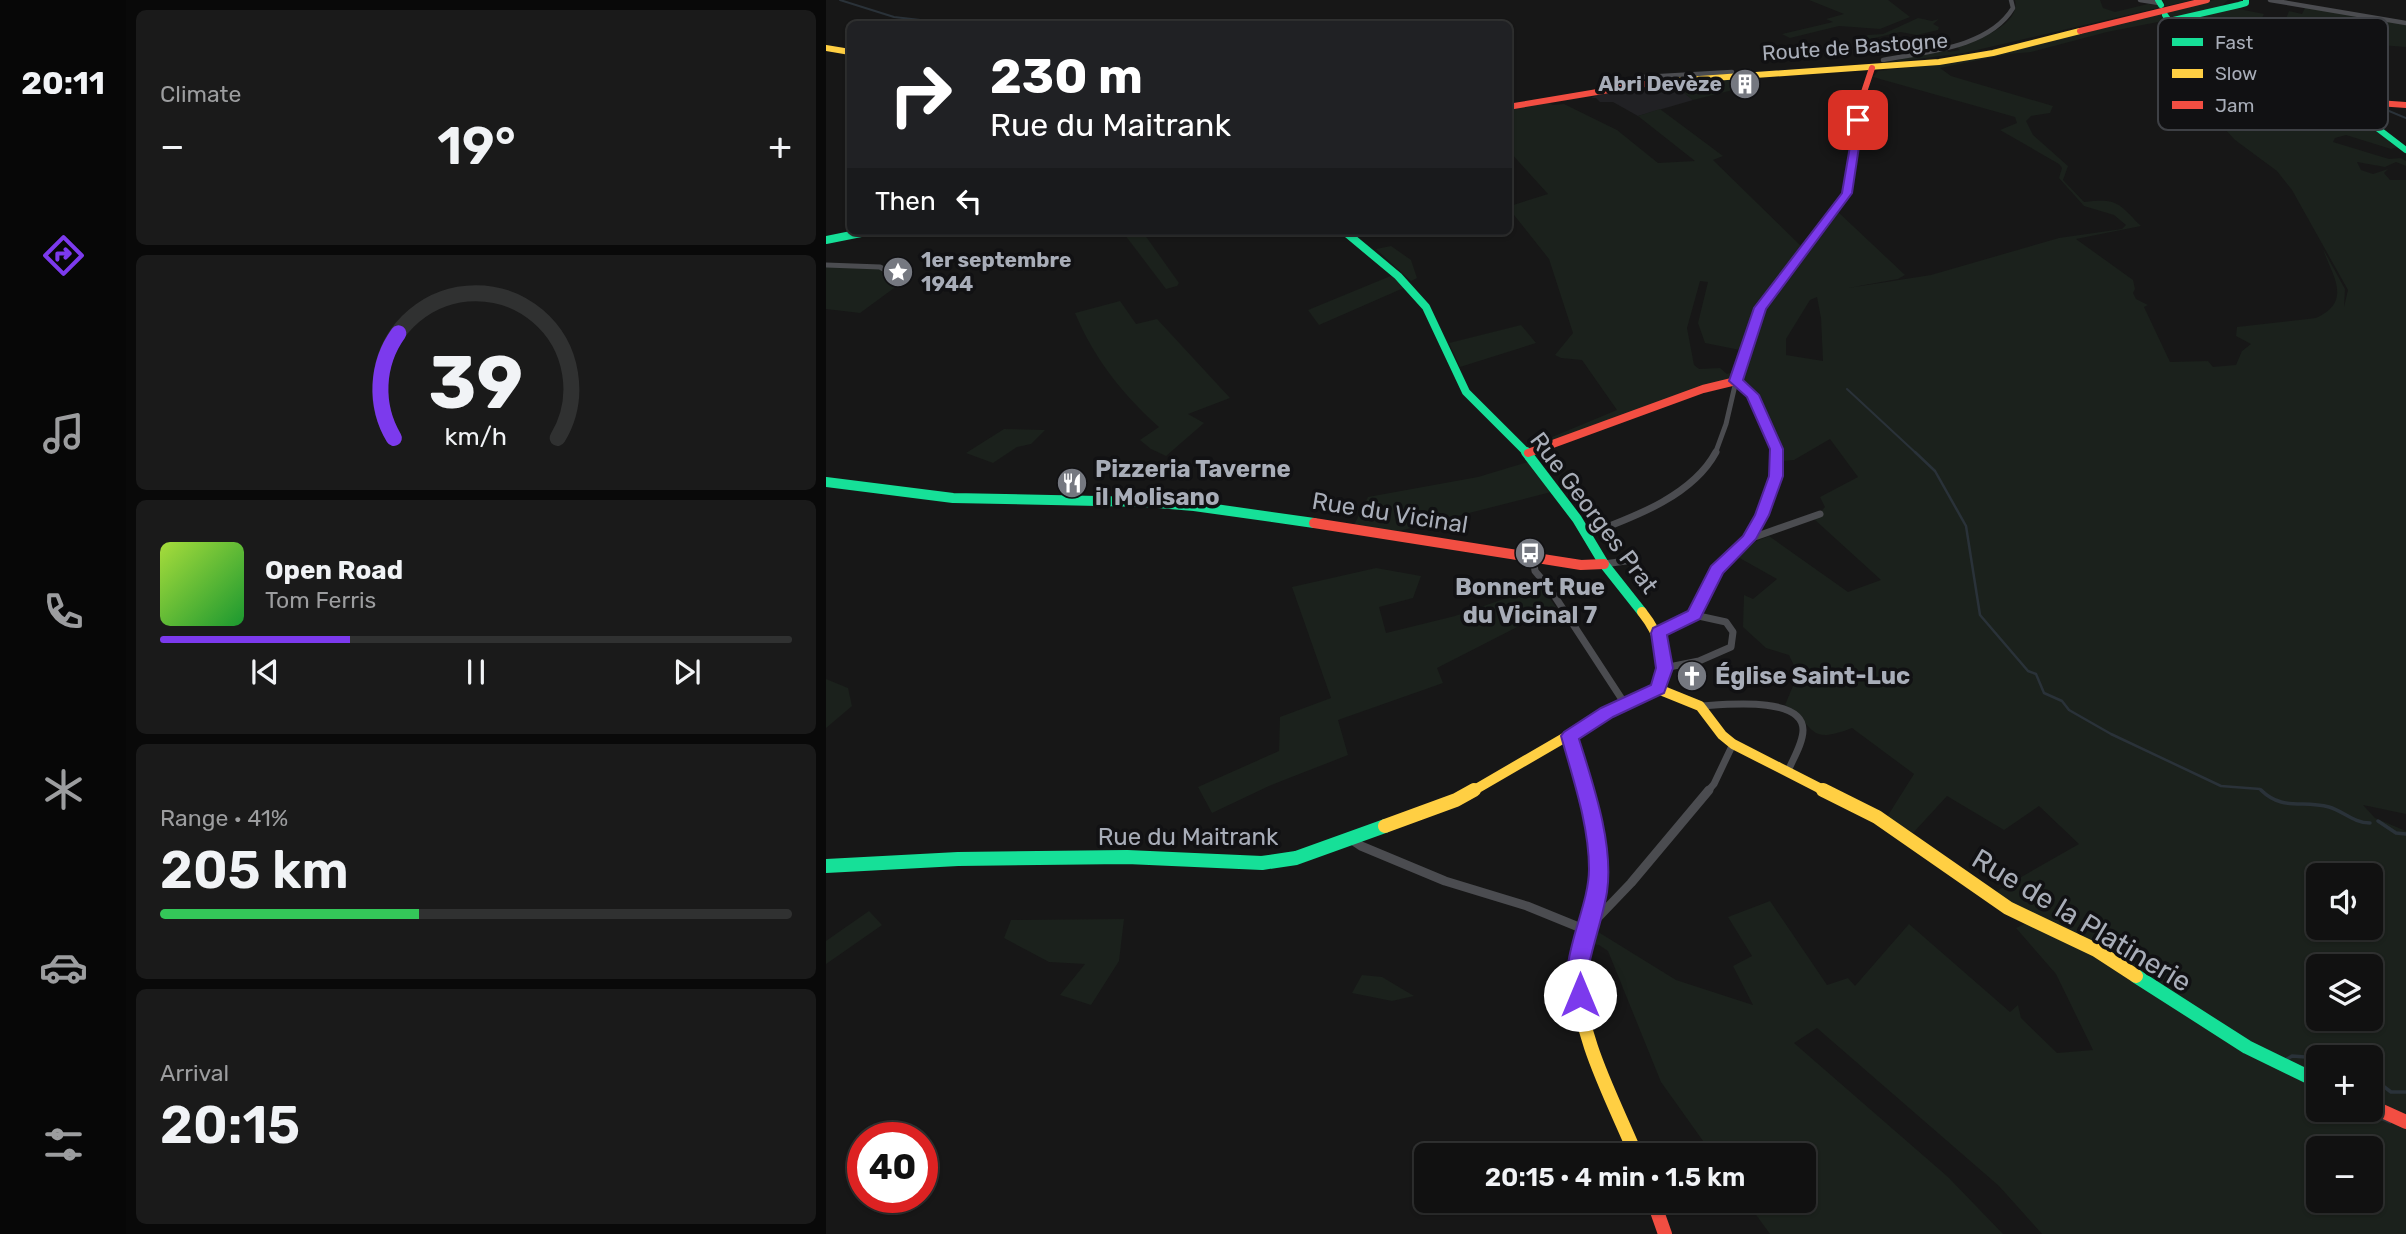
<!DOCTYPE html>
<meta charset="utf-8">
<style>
:root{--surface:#111;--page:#1a1a1a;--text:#f1f3f6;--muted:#9c9d9f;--line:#303131;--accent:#7c3aed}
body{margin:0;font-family:Rubik,sans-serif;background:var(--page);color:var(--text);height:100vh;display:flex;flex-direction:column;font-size:26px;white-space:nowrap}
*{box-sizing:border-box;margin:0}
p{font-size:23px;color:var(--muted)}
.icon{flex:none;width:38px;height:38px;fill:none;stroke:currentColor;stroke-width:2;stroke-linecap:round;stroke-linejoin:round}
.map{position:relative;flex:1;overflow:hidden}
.panel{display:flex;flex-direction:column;gap:10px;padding:10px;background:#090909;width:700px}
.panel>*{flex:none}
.guide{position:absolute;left:21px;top:21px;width:665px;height:214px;border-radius:10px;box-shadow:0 2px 5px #0004,0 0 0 2px var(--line);background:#202124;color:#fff;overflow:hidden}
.tools{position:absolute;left:1480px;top:863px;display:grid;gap:14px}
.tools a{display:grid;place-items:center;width:77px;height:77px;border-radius:10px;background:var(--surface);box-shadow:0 2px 5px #0004,0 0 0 2px var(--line);font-size:35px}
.speed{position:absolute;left:21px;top:1122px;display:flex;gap:14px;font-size:35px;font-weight:700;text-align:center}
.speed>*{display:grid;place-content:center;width:91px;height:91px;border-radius:50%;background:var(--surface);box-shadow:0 2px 5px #0004,0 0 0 2px var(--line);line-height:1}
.speed .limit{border:10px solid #d22;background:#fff;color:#111}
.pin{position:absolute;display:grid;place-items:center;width:60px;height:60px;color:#fff;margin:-30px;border-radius:14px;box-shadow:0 4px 10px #0006}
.me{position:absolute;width:77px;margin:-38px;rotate:0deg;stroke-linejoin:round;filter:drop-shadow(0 0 5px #0008)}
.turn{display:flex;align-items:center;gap:24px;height:147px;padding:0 28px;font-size:32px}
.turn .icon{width:91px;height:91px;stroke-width:2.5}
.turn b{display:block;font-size:49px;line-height:60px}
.then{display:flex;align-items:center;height:66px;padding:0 28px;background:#0003;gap:14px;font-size:26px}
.big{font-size:52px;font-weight:600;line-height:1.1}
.panel .card{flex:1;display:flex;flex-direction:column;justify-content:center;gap:10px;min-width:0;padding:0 24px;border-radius:10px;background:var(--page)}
.panel .dial{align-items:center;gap:0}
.dial svg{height:182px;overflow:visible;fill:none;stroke:var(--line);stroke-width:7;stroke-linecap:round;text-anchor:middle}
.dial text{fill:var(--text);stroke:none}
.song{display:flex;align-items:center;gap:21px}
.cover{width:84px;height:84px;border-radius:10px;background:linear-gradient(135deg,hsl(80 70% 55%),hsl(130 70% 35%))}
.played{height:7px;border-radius:4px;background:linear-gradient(90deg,var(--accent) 30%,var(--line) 30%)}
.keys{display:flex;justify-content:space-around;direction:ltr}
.heat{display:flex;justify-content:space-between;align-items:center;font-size:38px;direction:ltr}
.charge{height:10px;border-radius:5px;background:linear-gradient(90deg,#34c759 41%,var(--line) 0)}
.trip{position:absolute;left:588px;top:1143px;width:402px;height:70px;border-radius:10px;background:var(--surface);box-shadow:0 2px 5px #0004,0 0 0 2px var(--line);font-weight:600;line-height:70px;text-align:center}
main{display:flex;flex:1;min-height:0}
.tab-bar{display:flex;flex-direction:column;width:126px;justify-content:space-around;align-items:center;background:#070707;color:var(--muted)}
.tab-bar .icon{width:49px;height:49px}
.tab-bar .current{color:var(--accent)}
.tab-bar b{font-size:32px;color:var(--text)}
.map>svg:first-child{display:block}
</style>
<main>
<nav class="tab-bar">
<b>20:11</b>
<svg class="icon current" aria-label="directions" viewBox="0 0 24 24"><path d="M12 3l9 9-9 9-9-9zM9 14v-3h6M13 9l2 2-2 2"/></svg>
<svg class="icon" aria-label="music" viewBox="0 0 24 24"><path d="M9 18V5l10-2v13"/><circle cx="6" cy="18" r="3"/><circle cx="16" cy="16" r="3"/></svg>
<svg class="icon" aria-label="phone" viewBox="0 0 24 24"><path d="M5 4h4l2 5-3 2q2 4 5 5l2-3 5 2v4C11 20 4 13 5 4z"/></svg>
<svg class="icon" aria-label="climate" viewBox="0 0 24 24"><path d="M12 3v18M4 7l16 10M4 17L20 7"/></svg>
<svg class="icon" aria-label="car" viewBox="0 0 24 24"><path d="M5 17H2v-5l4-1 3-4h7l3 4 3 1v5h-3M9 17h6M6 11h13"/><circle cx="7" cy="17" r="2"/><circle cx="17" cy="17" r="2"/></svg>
<svg class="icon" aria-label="filters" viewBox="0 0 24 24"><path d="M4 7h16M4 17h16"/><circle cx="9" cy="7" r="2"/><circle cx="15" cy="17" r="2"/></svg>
</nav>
<section class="panel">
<div class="card"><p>Climate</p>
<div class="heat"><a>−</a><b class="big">19°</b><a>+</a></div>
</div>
<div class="card dial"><svg viewBox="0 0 100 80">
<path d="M14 69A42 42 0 1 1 86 69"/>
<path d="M14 69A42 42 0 0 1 16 23" stroke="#7c3aed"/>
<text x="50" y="56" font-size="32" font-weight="700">39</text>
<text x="50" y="72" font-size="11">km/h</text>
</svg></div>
<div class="card">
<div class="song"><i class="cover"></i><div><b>Open Road</b><p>Tom Ferris</p></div></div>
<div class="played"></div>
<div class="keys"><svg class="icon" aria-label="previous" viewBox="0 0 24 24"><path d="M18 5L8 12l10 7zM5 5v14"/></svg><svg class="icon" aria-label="pause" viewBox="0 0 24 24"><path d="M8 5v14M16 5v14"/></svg><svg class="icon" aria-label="next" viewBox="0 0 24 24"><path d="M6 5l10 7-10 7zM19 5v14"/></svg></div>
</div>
<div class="card"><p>Range · 41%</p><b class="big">205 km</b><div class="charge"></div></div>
<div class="card"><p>Arrival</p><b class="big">20:15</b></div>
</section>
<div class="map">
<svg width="1580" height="1234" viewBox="0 0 1580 1234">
<rect width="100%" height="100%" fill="#171717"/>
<path fill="#212124" d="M 892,77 L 895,78 L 857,92 L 867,100 L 812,116 L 787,102 L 774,102 L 770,98 L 765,98 L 773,94 L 770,91 Z"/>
<g fill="#1b211c" fill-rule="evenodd">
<path d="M 983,0 L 1062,0 L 1084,17 L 1054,29 L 1013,26 L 964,38 L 956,34 L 1007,22 L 1000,19 L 1018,14 Z"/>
<path d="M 1189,0 L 1274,0 L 1277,8 L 1289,12 L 1322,4 L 1339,5 L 1337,0 L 1366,0 L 1138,53 L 1060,63 L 1117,49 L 1123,52 L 1134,50 L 1129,46 C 1149,41 1195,26 1189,0 Z"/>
<path d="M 1388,0 L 1402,0 L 1393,8 L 1345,18 L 1342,14 L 1335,16 L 1339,20 L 1337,21 L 1281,32 L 1205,52 L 1182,54 L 1114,68 L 1125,76 L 1227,106 L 1224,113 L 1205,116 L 1200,121 L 1207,135 L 1242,166 L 1237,180 L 1258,202 C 1292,198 1292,203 1315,226 L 1250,239 L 1307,280 L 1309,289 L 1307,293 L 1310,299 L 1322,305 L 1318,307 L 1344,362 L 1382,361 L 1387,367 L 1410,365 L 1416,351 L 1425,344 L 1410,336 L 1411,327 L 1490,318 C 1528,301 1505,274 1497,249 L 1519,289 L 1518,307 L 1522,290 L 1466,190 L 1451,171 L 1409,140 L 1398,128 L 1399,123 L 1390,117 C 1386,101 1364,92 1350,87 L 1354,64 L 1372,69 L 1343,35 L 1442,80 L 1515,108 L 1536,118 L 1564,141 L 1563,142 L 1572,147 L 1565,149 L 1520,135 L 1509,138 L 1507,142 L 1563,159 L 1575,158 L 1580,161 L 1580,166 L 1570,162 L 1559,167 L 1531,162 L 1535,170 L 1547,174 L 1562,169 L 1558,173 L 1564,180 L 1580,180 L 1580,814 L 1537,805 L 1549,818 L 1580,831 L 1580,1234 L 1216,1234 L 1173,1186 L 991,1028 L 968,1043 L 1122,1177 L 1177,1234 L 944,1234 L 920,1201 L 978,1200 L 978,1155 L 887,1155 L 835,1082 L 782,951 L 773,945 L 761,944 L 769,930 L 850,980 L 927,1005 L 907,966 L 926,956 L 902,917 L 944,901 L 1001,985 L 1022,978 L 1029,986 L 1083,924 L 1184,1012 L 1192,1005 L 1195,1018 L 1231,1053 L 1267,1050 L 1230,974 L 1190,928 L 1207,920 L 1169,892 L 1253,844 L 1213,806 L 1178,830 L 1121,796 L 1087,833 L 1061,817 L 1088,774 L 1026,728 C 980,746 991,726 959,705 L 972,674 L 963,655 L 940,648 L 917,627 L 918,595 L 927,599 L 951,579 L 910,556 L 921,545 L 943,536 L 1022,592 L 1055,580 L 988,519 L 999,507 L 994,497 L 1032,477 L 1004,439 L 968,460 L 957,461 L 926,395 L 910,381 L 706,451 L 702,447 L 791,410 L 756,360 L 735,358 L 729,355 L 747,333 L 723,259 L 684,210 L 684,206 L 722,194 L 683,151 L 683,109 L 721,101 L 727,105 L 738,104 L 791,130 L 832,163 L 869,161 L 812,116 L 834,109 L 897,156 L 887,160 L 977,248 L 933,305 L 914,350 L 879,343 L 872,323 L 882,282 L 874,281 L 861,328 L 868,365 L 873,369 L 894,368 L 901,374 L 907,372 L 916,376 L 938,307 L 1011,211 L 1079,275 L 1072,279 L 1022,288 L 1105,275 L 1233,238 L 1296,229 L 1300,225 L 1288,215 L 1258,206 L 1233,178 L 1236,168 L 1233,164 L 1174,130 L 1191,123 L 1189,117 L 1047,77 L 1052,71 L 1114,64 ZM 991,297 L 995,318 L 997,361 L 960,355 L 960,339 L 984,300 ZM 1493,875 L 1545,875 L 1545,928 L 1493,928 ZM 1493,966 L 1545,966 L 1545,1018 L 1493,1018 ZM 1493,1057 L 1545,1057 L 1545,1110 L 1493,1110 ZM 1493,1148 L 1545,1148 L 1545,1200 L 1493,1200 Z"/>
<path d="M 1480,6 L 1580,23 L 1580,47 L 1527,43 L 1541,73 L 1479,56 L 1479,52 L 1367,18 L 1408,8 L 1438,14 L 1434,22 L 1457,26 L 1463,11 L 1476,14 Z"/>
<path d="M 1092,18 L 1106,21 L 1113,19 L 1107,24 L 1113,27 L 1112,30 L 1091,35 L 1074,32 L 1044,39 L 1038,38 L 1042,35 L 1057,34 Z"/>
<path d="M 908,75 L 911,79 L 928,82 L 923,86 L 867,100 L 857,92 L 839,93 L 844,92 L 841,88 Z"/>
<path d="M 296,231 L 316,231 L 353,283 L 351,286 L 340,289 Z"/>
<path d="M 565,246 L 585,260 L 591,278 L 585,281 L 550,249 Z"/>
<path d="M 0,263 L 57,265 L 76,273 L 72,275 L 79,280 L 34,313 L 0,309 Z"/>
<path d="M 567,275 L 580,287 L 493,325 L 482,310 Z"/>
<path d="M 294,301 L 310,324 L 331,319 L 404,398 L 362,414 L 378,423 L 340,456 L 325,449 L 314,440 L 333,427 C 296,394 268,358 249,313 Z"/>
<path d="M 695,325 L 710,343 L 634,367 L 623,343 Z"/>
<path d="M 178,429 L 219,430 L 205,444 L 191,447 L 167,463 L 140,453 Z"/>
<path d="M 702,462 L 725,492 L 573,531 L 528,525 L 542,497 L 652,477 Z"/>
<path d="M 550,568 L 595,576 L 587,598 L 553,607 L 560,633 L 629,616 L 715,586 L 730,607 L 611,668 L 617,683 L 512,720 L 522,755 L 443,786 L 386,813 L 372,787 L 453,751 L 454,717 L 505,698 L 466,587 Z"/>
<path d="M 0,679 L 22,688 L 26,706 L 0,728 Z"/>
<path d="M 43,911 L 56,925 L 0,964 L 0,941 Z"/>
<path d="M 298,919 L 293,961 L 265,1005 L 234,995 L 259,964 L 223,962 L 178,938 L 185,920 Z"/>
<path d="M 536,975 L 556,977 L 588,996 L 566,1001 L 526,993 Z"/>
</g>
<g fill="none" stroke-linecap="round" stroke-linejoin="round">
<g stroke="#2a3239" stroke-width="2">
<path d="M 14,0 L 68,17 L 130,24"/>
<path d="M 1357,20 L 1364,34"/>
<path d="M 1365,35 L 1380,46"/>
<path d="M 1385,48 L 1404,57"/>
<path d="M 1426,66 L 1458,71 L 1532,95 L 1539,100"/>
<path d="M 1551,106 L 1580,118"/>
<path d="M 1021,389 L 1091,454"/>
</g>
<path stroke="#2a3239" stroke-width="2.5" d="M 1089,452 L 1109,471 L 1140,526 L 1154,615 L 1202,671 L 1210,674 L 1218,693 L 1236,701 L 1243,710 L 1285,734 L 1395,786 L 1434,789 L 1437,792"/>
<g stroke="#2a3239" stroke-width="3.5">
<path d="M 1435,790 C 1456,811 1476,800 1503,807 C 1517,811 1528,823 1544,823"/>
<path d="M 1552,821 L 1570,833 L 1580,834"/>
<path d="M 1458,1061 L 1466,1056 L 1493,1058"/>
<path d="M 1545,1077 L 1565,1092 L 1580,1092"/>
<path d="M 1535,1110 L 1564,1122"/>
</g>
<g stroke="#4b4c50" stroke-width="4.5">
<path d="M 1314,0 L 1333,3"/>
<path d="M 1444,0 L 1580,23"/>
<path d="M 1057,60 C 1099,52 1163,48 1187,8 L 1185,0"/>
<path d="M 777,87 L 818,77 L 906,72"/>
</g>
<g stroke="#4b4c50" stroke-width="5">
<path d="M 0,265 L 54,267 L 77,281"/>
<path d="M 889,454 L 900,424 L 910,381 L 926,395 L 950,449 L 950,454"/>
</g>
<g stroke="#4b4c50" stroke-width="7">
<path d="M 760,535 C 805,518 866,497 890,452"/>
<path d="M 923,539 L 994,514"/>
<path d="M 707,557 L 709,571 L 724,589 L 799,704"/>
<path d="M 778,564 L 807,560"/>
<path d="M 833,633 L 868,615 L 890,570 L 923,539 L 947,489 L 950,452"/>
<path d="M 838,668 L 873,661 L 905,647 L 907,632 L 900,622 L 868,615"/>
<path d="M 874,706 C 895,705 977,695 977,730 C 977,743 967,759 962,771"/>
<path d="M 881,792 L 888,784 L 907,744"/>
</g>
<path stroke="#4b4c50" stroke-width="9" d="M 523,838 L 535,846 L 619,881 L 701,906 L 760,930 L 805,883 L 883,790"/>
<g stroke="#16e098" stroke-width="6">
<path d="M 1332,0 L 1335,5"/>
<path d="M 1339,15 L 1350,31 L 1370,45 L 1538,118 L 1580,150"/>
<path d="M 1343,21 L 1413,5 L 1420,3 L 1420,0"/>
</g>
<g stroke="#16e098" stroke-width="8">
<path d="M 518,231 L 572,276 L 600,307 L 640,392 L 702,454"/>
<path d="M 0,240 L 45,231"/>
</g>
<g stroke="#16e098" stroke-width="10">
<path d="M 700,452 L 751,519 L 778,564 L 816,612"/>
<path d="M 0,482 L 127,498 L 319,502 L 368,506 L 488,523"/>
</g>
<g stroke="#16e098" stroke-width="14">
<path d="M 0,866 L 132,859 L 301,857 L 436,863 L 470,858 L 559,826"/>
<path d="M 1310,976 L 1421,1047 L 1493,1082"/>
</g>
<g stroke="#ffcf43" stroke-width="6">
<path d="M 0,48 L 24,52"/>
<path d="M 831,82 L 1113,62 L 1167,53 L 1254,31"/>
</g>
<g stroke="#ffcf43" stroke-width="10">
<path d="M 832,689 L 874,706 L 896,735 L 907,744 L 1001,792"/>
<path d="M 744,736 L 761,792"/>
<path d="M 645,792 L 781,713 L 832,689 C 840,658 836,637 816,612"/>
</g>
<g stroke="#ffcf43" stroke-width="14">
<path d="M 761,790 C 771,827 778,868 768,906 C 762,928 751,949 751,973 C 752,1037 786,1097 810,1155"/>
<path d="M 997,790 L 1051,817 L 1182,908 L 1270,950 L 1310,976"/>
<path d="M 559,826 L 630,800 L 648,790"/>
</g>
<g stroke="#f24e42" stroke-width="6">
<path d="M 1254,31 L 1381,0"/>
<path d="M 1509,100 L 1580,105"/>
<path d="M 682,107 L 831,82"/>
<path d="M 1018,197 L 1021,193 L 1035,101 L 1046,68"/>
</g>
<path stroke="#f24e42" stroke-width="8" d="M 702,453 L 877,389 L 910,381 L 919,350 L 939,301 L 1020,195"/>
<path stroke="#f24e42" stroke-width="10" d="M 488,523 L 755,565 L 778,564"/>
<g stroke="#f24e42" stroke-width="14">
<path d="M 1545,1106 L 1580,1122"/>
<path d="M 827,1200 L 839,1234"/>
</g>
</g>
<path fill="#7c3aed" stroke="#51269a" stroke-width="2" d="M 1029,117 L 1037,120 L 1026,193 L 940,309 L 917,380 L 933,395 L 957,449 L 957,476 L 943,515 L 930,539 L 897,573 L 874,619 L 841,635 L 847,668 L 838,693 L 787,717 L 753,739 C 767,784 788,844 781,892 C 777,916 768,941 763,965 C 760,978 766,990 761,1002 L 754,1005 L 746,1002 C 729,962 763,911 763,869 C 763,825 747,779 735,736 L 738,732 L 775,708 L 825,685 L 830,668 L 825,633 L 827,628 L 862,611 L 885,566 L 917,536 L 929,515 L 943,476 L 944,449 L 921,397 L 903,381 L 928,308 L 1016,193 Z"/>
<defs>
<g id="building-disc" transform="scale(1.575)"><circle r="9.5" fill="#757880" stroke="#111113"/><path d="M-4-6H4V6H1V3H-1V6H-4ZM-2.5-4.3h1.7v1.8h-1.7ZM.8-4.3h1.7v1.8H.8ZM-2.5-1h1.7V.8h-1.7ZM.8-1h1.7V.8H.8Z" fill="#fff"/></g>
<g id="sight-disc" transform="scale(1.575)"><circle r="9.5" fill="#757880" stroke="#111113"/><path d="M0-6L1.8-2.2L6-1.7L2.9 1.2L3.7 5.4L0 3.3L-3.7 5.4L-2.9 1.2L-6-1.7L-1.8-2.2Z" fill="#fff"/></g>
<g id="restaurant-disc" transform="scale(1.575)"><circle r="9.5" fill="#757880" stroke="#111113"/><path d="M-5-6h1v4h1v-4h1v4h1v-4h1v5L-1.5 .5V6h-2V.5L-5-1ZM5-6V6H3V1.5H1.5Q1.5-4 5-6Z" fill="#fff"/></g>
<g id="bus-disc" transform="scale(1.575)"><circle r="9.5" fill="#757880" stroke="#111113"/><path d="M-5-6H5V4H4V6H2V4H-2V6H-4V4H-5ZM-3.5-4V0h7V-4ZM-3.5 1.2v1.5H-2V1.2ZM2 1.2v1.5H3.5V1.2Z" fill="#fff"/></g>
<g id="church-disc" transform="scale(1.575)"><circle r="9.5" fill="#757880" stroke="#111113"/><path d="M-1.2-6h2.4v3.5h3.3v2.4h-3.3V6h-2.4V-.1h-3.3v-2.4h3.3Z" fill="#fff"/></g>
</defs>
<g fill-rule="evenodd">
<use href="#building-disc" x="919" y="84"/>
<use href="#sight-disc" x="72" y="272"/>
<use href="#restaurant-disc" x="246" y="483"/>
<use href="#bus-disc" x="704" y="553"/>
<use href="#church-disc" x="866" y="676"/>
</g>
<g text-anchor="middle" stroke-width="7" stroke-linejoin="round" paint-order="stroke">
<g font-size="21" fill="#a8adb8" stroke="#111113">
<text transform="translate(1029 47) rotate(-4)" y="7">Route de Bastogne</text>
</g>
<g font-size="21" font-weight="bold" fill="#a8adb8" stroke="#111113" text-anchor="end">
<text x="896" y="91">Abri Devèze</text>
<text x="95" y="267" text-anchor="start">1er septembre<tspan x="95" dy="24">1944</tspan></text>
</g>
<g font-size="24" font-weight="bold" fill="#a8adb8" stroke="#111113" text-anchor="start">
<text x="269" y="477">Pizzeria Taverne<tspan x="269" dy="28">il Molisano</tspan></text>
<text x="704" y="595" text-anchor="middle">Bonnert Rue<tspan x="704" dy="28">du Vicinal 7</tspan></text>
<text x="889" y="684">Église Saint-Luc</text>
</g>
<g font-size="24" fill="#a8adb8" stroke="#111113">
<text transform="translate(564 513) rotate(9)" y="8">Rue du Vicinal</text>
<text transform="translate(768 513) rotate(53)" y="8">Rue Georges Prat</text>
<text x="362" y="845">Rue du Maitrank</text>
</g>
<g font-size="28" fill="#a8adb8" stroke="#111113">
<text transform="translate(1256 920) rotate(31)" y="10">Rue de la Platinerie</text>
</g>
</g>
<rect x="1332" y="18" width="230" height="112" rx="10" fill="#111113" stroke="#3e4045" stroke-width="2"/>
<rect x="1346" y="38" width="31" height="8" fill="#16e098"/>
<rect x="1346" y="69" width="31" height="9" fill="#ffcf43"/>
<rect x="1346" y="101" width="31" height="8" fill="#f24e42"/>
<g font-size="19" fill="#a8adb8">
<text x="1389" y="49">Fast</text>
<text x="1389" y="80">Slow</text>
<text x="1389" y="112">Jam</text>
</g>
</svg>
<div class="tools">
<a><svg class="icon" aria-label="sound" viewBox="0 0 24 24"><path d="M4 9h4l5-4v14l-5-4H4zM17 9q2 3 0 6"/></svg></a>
<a><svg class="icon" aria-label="layers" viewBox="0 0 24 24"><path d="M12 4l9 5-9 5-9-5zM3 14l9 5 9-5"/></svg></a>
<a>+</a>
<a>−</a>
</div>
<div class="speed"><div class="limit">40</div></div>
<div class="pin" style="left:1032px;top:120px;background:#d93025"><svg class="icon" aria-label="arrive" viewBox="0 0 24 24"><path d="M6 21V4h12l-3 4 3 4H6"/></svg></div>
<svg class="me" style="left:754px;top:995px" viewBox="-20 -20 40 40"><circle r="19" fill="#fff"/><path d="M0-13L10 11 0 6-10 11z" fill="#7c3aed"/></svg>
<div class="trip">20:15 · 4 min · 1.5 km</div>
<div class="guide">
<div class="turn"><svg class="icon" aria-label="right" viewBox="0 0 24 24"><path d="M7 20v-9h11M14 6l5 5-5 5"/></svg><div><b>230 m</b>Rue du Maitrank</div></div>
<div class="then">Then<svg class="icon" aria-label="left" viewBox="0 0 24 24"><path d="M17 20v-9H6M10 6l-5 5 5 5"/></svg></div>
</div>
</div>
</main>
